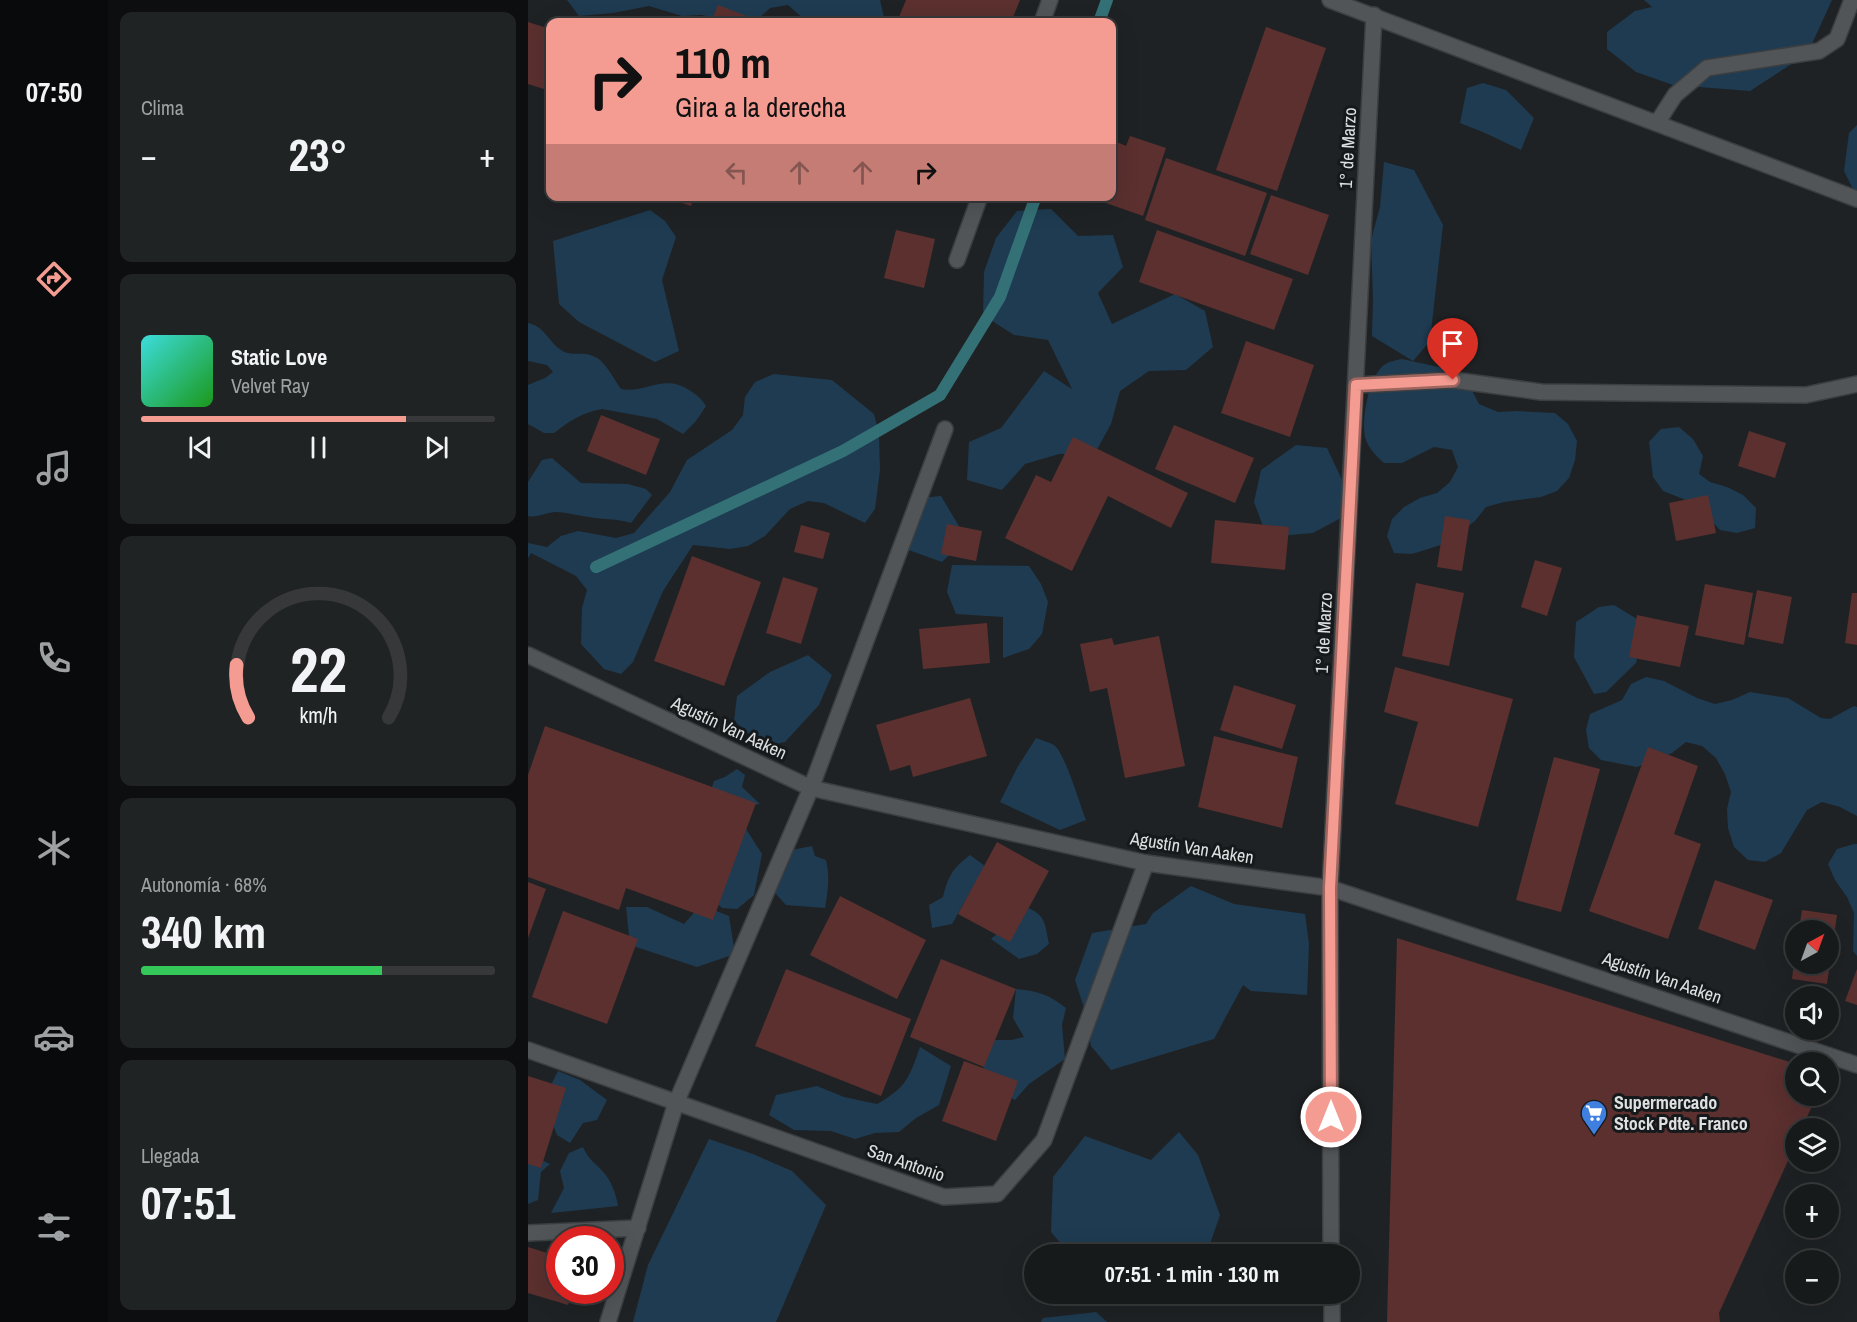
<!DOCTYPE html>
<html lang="es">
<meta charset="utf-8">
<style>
:root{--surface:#171a1b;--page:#202324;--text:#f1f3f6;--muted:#9ea1a3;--line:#36383a;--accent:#f59c92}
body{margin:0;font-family:"Archivo Narrow",sans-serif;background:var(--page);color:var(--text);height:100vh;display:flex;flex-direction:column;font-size:22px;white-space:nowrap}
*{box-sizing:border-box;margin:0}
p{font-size:20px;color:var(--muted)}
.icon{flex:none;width:33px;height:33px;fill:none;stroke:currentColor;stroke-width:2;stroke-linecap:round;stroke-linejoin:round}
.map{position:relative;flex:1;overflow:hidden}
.details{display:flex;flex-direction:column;gap:12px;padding:12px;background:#0d0e0f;width:420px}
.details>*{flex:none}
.hud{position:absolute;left:18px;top:18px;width:570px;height:183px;border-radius:12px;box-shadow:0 6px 24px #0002,0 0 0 2px var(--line);background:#f59c92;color:#111;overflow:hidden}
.needle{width:39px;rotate:41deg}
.tools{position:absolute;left:1257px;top:920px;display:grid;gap:12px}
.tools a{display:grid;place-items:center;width:54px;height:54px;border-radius:50%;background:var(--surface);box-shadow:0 6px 24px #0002,0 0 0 2px var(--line);font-size:30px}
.speed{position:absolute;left:18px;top:1226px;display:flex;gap:12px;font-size:30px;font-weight:700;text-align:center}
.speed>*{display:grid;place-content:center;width:78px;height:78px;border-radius:50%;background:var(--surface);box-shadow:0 6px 24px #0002,0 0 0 2px var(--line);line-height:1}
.speed .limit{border:9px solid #d22;background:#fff;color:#111}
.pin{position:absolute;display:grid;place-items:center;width:51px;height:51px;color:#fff;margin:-62px -26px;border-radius:50% 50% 50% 0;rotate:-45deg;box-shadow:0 0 6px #0007}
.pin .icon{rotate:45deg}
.me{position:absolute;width:66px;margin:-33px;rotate:0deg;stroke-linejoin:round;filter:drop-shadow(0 0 4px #0008)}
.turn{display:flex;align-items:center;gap:21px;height:126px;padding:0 30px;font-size:27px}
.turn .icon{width:78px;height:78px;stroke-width:2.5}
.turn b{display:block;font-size:42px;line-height:51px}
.lanes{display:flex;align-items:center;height:57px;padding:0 30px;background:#0003;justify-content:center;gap:30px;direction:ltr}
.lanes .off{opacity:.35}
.big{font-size:45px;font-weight:700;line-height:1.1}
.details .card{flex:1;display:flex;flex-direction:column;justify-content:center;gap:9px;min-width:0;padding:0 21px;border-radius:12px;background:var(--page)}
.details .dial{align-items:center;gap:0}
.dial svg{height:156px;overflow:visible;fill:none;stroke:var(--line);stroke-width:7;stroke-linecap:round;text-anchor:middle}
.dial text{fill:var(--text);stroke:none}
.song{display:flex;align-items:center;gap:18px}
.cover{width:72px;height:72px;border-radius:9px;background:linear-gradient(135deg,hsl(180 70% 55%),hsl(120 70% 35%))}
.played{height:6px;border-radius:3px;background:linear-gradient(90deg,var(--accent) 75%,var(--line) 75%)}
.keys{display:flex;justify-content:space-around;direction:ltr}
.heat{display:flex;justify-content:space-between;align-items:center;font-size:33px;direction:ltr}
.charge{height:9px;border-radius:4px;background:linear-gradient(90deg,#34c759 68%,var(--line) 0)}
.trip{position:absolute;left:496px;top:1244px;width:336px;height:60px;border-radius:30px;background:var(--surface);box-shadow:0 6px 24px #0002,0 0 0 2px var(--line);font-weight:700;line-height:60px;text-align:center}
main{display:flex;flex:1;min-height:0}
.tab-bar{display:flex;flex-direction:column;width:108px;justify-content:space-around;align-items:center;background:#090a0b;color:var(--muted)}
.tab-bar .icon{width:42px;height:42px}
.tab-bar .current{color:var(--accent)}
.tab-bar b{font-size:27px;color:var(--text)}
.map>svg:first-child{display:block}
</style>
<main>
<nav class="tab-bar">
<b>07:50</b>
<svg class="icon current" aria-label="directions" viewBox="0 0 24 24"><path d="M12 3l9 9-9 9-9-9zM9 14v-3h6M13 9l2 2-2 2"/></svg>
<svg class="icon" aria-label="music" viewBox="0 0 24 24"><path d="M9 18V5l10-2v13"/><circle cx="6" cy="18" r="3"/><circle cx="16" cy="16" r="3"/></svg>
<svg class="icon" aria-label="phone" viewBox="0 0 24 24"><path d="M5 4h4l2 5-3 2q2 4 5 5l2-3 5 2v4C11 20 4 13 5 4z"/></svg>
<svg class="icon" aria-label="climate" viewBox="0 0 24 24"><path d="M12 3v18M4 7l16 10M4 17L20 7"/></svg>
<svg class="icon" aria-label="car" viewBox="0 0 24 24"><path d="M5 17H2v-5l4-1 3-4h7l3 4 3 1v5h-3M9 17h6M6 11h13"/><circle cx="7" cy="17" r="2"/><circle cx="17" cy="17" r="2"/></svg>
<svg class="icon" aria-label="filters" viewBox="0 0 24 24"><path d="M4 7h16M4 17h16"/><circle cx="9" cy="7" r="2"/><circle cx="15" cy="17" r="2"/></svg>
</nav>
<section class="details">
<div class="card"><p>Clima</p>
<div class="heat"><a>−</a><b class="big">23°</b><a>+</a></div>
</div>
<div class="card">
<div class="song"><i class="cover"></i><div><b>Static Love</b><p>Velvet Ray</p></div></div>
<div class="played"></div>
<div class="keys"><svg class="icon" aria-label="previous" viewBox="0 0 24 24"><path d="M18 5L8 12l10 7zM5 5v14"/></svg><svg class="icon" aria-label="pause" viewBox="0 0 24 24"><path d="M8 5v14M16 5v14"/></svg><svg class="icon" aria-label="next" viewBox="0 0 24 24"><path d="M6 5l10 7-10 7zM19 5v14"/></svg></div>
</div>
<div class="card dial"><svg viewBox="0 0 100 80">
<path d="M14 69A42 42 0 1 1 86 69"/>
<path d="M14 69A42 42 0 0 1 8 42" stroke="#f59c92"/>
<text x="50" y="56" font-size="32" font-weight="700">22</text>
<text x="50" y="72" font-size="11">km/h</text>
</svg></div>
<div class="card"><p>Autonomía · 68%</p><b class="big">340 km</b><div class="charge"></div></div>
<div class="card"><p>Llegada</p><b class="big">07:51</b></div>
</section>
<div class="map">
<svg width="1329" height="1322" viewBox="0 0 1329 1322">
<rect width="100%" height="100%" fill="#1f2224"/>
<g fill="#1e3b51">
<path d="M 39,0 L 352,0 L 357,22 L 278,22 L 276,19 L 260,5 L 242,8 L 229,20 L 211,22 L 173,15 L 154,16 L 121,6 L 85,13 L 51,16 Z"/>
<path d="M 1116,0 L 1304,0 L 1283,46 L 1271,59 L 1222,91 L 1145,85 L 1108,72 L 1079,49 L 1079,32 L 1107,11 L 1124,7 Z"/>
<path d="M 955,83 L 978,90 L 1006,118 L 993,150 L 957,133 L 932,123 L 939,88 Z"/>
<path d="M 1329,125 L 1329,197 L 1316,171 L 1321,133 Z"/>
<path d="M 856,162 L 886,170 L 915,225 L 902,341 L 885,361 L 844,336 L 845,299 L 843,240 L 852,207 Z"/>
<path d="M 523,209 L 550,236 L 585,235 L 595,267 L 570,293 L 584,324 L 647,294 L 677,311 L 685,347 L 658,370 L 621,371 L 592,391 L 583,424 L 567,453 L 531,454 L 497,464 L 474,490 L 439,480 L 441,442 L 473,428 L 516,371 L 544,389 L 520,340 L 486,335 L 455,315 L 456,272 L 468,238 L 489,211 Z"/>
<path d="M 122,210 L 137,221 L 148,237 L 134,280 L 151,351 L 127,362 L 51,322 L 31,304 L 25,241 Z"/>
<path d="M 0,323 C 16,326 20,341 33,350 C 43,357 54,351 65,356 C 77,360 85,378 93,389 C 117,394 136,373 161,390 C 169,395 173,398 178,406 L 168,421 L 155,434 L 129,419 L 74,409 C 55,412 40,422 26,433 L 16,433 L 0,424 L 0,385 L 17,378 L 25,372 L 19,365 L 0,361 Z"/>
<path d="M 874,359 L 929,371 L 941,385 L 951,404 L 970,412 L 988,411 L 1027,413 L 1040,424 L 1049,441 L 1047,460 L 1041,478 L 1029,491 L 1013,497 L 976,502 L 958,507 L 947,521 L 919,543 L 884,554 L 866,553 L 859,536 L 864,519 L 876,507 L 892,498 L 909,493 L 922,482 L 930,467 L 924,450 L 906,447 L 874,463 L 856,463 C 848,456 840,448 837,437 C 833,420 841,376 856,365 C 860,362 868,360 874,359 Z"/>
<path d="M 246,374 L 304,380 L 346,414 L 351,434 L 352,470 L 347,509 L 337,523 L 296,503 L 280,501 L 262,509 L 237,536 L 220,546 L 202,549 L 165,545 L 135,591 L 105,662 L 93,674 L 76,669 L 53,644 L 54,608 L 59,590 L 48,576 L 3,553 L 0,558 L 0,543 L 19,547 L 33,536 L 50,531 L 88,538 L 106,533 L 142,492 L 159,460 L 204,430 L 215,415 L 217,397 L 227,382 Z"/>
<path d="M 1151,427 L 1165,439 L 1175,456 L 1171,474 L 1182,482 L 1199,487 L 1215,495 L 1228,508 L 1227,528 L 1209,533 L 1192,530 L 1168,504 L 1135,491 L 1125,477 L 1121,442 L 1133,429 Z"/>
<path d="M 768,445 L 799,448 L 822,497 L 813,518 L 785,533 L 739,537 L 726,502 L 733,470 Z"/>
<path d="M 24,458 L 53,483 L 100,484 L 118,489 L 124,495 L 103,523 C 89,518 75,520 61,517 C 50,516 39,512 28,512 C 18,512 10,518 0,516 L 0,482 L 14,460 Z"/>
<path d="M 413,496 L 438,538 L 414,562 L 372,547 L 381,499 Z"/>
<path d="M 424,565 L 501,566 L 513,584 L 520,602 L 514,634 L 501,649 L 475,658 L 475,617 L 428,614 L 419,592 Z"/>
<path d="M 1086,605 L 1127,630 L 1111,650 L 1108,663 L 1078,692 L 1066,694 L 1046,657 L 1048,622 L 1071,607 Z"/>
<path d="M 280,655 L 304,675 L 291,705 L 257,742 L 236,747 L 206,721 L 209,696 L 242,672 Z"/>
<path d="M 1118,677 L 1136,681 L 1169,698 L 1187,704 L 1204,700 L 1222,692 L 1260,698 L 1293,718 L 1302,719 L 1326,706 L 1329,707 L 1329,816 L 1312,807 L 1294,802 L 1279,810 L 1253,853 L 1237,862 L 1220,860 L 1206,847 L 1200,828 L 1199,809 L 1203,792 L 1197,774 L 1188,758 L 1174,746 L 1158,742 L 1144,753 L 1109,767 L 1073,760 L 1061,748 L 1058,730 L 1062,714 L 1094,700 L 1103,684 Z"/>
<path d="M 508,738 C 513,740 521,742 526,745 C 537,753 552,805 558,820 L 532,830 L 472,802 L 489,768 Z"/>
<path d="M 209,769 L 217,775 L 214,787 L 232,804 L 202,808 L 179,802 L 186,781 L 197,777 Z"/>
<path d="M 218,829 L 234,854 L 226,895 L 209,909 L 194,908 L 173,888 Z"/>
<path d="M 1326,844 L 1329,844 L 1329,956 L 1325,951 L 1326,913 L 1319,897 L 1307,880 L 1300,864 L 1309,849 Z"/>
<path d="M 284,846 L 287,856 L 298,860 C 302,877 300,891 297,908 L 258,905 L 246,892 L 259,867 L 264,850 Z"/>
<path d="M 442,855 L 457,866 L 424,924 L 404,928 L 401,905 L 415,897 C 420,876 425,868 442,855 Z"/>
<path d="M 663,886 L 706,904 L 777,914 L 781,944 L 779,995 L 723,991 L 715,985 L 686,1039 L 583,1070 L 563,1046 L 557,1011 L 547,980 L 564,933 L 618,924 L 625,913 Z"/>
<path d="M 491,904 C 517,914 516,918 521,944 L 509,954 L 491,959 L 463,939 L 479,925 Z"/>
<path d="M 173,905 L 201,916 L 207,954 L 169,967 L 102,945 L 98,907 L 119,907 L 156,924 Z"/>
<path d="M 488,989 C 509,991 520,994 538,1008 L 534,1025 L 537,1059 L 501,1084 L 487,1100 L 467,1089 L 450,1057 L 461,1040 L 483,1040 L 496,1037 L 485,1018 Z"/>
<path d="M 392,1047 L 423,1066 L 411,1105 L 388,1118 L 371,1132 L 347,1133 L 327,1139 L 303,1131 L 266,1130 L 241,1115 L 248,1095 L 289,1086 L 316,1097 L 349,1104 C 379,1087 381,1078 392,1047 Z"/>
<path d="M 30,1071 L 52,1080 L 79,1100 L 69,1120 L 55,1123 L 42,1143 L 29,1135 L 24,1122 L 21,1089 Z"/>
<path d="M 651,1132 L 670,1155 L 692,1215 L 681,1247 L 670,1254 L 542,1254 L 523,1232 L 525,1177 L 557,1136 L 623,1160 Z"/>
<path d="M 181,1139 L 225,1154 L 264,1171 L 298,1205 L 248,1322 L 105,1322 L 120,1265 Z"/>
<path d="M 55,1147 C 61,1161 68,1163 77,1174 C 84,1183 88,1194 90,1206 L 23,1213 L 36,1188 L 32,1171 L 41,1153 Z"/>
<path d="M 0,1154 L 22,1164 L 13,1172 L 10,1200 L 0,1204 Z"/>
<path d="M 568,1312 L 579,1322 L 513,1322 L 515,1318 Z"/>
</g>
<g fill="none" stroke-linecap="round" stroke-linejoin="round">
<g stroke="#347176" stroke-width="12">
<path d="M 571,22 L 579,0"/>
<path d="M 68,567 L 315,451 L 412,395 L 472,297 L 508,196"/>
</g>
</g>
<g fill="#5b302f">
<path d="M 378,0 L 492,0 L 483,22 L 369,22 Z"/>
<path d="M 190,5 L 234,22 L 183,22 Z"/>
<path d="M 0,22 L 22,29 L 22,91 L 0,84 Z"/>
<path d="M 738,27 L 798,48 L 749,191 L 688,170 Z"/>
<path d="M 602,136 L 638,148 L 615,216 L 561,197 L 584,196 L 584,140 L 598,146 Z"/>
<path d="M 638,158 L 739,193 L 717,256 L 617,220 Z"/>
<path d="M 743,195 L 801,215 L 780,275 L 722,254 Z"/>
<path d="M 133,196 L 166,196 L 163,206 Z"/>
<path d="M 368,230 L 407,239 L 396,288 L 356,278 Z"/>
<path d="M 629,230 L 765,279 L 746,330 L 611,282 Z"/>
<path d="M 718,341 L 786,365 L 762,437 L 693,413 Z"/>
<path d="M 73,415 L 132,439 L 118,475 L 59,451 Z"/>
<path d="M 646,425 L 726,458 L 707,503 L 627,469 Z"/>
<path d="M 1221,431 L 1258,443 L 1247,478 L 1210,466 Z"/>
<path d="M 545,437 L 660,493 L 643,528 L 580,496 L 544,571 L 477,538 L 508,475 L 523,482 Z"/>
<path d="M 1180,495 L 1188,533 L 1148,541 L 1141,503 Z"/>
<path d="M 917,516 L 942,520 L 934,571 L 909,567 Z"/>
<path d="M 687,520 L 761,527 L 757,570 L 683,563 Z"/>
<path d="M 419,524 L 454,531 L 448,561 L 413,554 Z"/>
<path d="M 273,525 L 302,533 L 295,559 L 266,552 Z"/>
<path d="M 164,556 L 233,582 L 196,686 L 126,661 Z"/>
<path d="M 1007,560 L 1034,568 L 1019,616 L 993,607 Z"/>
<path d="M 255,577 L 290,588 L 273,644 L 238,633 Z"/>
<path d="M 888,583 L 936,593 L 921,666 L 874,656 Z"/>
<path d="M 1177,584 L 1225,593 L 1216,645 L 1167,635 Z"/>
<path d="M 1229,590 L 1264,597 L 1255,644 L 1220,637 Z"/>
<path d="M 1324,593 L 1329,593 L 1329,645 L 1317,643 Z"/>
<path d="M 1109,615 L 1161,626 L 1152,667 L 1101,657 Z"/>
<path d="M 459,623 L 462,663 L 395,669 L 391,629 Z"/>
<path d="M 631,636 L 657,766 L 597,778 L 579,688 L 562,692 L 552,644 L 584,638 L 586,645 Z"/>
<path d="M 867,667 L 985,699 L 950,827 L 867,804 L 890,722 L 856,712 Z"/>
<path d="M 706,685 L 768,705 L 754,749 L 692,730 Z"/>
<path d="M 442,698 L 459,756 L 385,777 L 382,765 L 362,771 L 348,725 Z"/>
<path d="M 17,726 L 228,803 L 185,920 L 98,888 L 91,910 L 0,877 L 0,775 Z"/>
<path d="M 686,736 L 770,757 L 754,828 L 670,807 Z"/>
<path d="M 1120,747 L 1170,766 L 1146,834 L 1173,844 L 1140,939 L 1061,911 Z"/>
<path d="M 1026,757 L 1072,769 L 1033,912 L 988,900 Z"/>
<path d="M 469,842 L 521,871 L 482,942 L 430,914 Z"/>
<path d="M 1187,880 L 1245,900 L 1227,950 L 1170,929 Z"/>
<path d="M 0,882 L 18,889 L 0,938 Z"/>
<path d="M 312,896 L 398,940 L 369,999 L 282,955 Z"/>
<path d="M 1274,910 L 1309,915 L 1302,963 L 1300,963 L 1300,930 L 1271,930 Z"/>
<path d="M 35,911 L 110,939 L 79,1024 L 4,997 Z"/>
<path d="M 869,938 L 1268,1064 L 1268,1095 L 1289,1095 L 1274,1128 L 1268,1128 L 1268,1143 L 1191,1313 L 1192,1322 L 859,1322 Z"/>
<path d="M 413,959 L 488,989 L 456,1067 L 382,1037 Z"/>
<path d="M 1266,963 L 1302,963 L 1299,984 L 1264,979 Z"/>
<path d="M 258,969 L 383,1019 L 353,1096 L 227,1046 Z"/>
<path d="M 1329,969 L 1329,1005 L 1317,1001 Z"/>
<path d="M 436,1061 L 490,1081 L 468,1141 L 414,1121 Z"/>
<path d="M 0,1076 L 38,1088 L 13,1168 L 0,1164 Z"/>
<path d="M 0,1247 L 32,1257 L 32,1290 L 45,1290 L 40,1305 L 0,1293 Z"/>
</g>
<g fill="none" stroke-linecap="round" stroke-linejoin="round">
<g stroke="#3c3f41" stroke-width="18">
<path id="service" d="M 1129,123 L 1147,95 L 1179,68 L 1291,51 L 1309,39 L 1324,0"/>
</g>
<g stroke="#3c3f41" stroke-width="18">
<g id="minor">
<path d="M 514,22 L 522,0"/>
<path d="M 429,260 L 452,196"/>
<path d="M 828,385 L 925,380 L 1013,392 L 1278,395 L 1329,384"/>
<path d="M 0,655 L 283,788 L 618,863 L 802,888 L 1329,1065"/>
<path d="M 0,1050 L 416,1197 L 469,1194 L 516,1140 L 618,863"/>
<path d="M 0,1233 L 110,1228"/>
<path d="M 803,1254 L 802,888 L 846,15"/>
<path d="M 804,1293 L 804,1322"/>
<path d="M 80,1322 L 148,1103 L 283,788 L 417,429"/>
</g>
</g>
<g stroke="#3c3f41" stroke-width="18">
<path id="tertiary" d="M 802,0 L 1329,199"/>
</g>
<use href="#service" stroke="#525558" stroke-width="15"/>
<use href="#minor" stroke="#525558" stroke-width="15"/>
<use href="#tertiary" stroke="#525558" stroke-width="15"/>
</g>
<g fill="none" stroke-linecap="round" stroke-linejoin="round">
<g stroke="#9f655f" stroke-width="15">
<path id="route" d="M 803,1117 L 802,888 L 828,385 L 925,380"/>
</g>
<use href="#route" stroke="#f59c92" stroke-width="10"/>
</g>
<defs>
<g id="supermarket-pin" transform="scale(1.35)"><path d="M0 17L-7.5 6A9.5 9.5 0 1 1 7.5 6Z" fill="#3f7fe0" stroke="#16191b"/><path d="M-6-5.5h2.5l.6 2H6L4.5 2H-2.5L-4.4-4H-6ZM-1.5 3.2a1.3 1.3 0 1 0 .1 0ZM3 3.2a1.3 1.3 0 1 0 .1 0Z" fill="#fff"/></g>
</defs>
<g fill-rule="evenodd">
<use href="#supermarket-pin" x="1066" y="1113"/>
</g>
<g text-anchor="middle" stroke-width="6" stroke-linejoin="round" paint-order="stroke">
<g font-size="18" fill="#dee0e1" stroke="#16191b">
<text transform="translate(820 148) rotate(-87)" y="6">1° de Marzo</text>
<text transform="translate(796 633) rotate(-87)" y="6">1° de Marzo</text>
<text transform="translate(201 728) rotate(25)" y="6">Agustín Van Aaken</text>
<text transform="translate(664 848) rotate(9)" y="6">Agustín Van Aaken</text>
<text transform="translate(1134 978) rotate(19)" y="6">Agustín Van Aaken</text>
<text transform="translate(378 1163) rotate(19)" y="6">San Antonio</text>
</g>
<g font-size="18" font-weight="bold" fill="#dee0e1" stroke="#16191b" text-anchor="start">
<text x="1086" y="1109">Supermercado<tspan x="1086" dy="21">Stock Pdte. Franco</tspan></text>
</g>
</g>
</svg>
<div class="tools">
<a><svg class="needle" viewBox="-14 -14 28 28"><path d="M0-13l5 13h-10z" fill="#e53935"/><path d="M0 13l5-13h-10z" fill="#9ea1a3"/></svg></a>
<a><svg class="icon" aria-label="sound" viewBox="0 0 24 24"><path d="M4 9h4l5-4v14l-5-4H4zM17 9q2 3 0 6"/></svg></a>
<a><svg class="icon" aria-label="search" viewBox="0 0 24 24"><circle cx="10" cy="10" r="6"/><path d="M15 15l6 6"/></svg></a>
<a><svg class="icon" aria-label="layers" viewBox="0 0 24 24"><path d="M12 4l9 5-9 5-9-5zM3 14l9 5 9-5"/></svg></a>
<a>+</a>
<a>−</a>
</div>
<div class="speed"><div class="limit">30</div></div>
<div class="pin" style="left:925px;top:380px;background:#d93025"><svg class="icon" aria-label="arrive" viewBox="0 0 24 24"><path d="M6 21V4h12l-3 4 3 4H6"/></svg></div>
<svg class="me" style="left:803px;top:1117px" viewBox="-20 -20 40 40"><circle r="17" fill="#f59c92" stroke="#fff" stroke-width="3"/><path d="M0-11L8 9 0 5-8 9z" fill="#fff"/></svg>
<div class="trip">07:51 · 1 min · 130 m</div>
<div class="hud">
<div class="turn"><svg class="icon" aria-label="right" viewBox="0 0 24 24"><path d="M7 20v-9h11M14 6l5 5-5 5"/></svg><div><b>110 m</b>Gira a la derecha</div></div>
<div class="lanes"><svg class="icon off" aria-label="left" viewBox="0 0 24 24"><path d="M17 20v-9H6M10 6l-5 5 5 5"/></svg><svg class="icon off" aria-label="ahead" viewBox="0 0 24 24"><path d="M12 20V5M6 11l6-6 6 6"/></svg><svg class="icon off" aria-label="ahead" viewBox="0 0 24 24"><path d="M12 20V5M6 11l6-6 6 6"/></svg><svg class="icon" aria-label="right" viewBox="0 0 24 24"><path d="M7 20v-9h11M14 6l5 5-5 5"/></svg></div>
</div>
</div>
</main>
